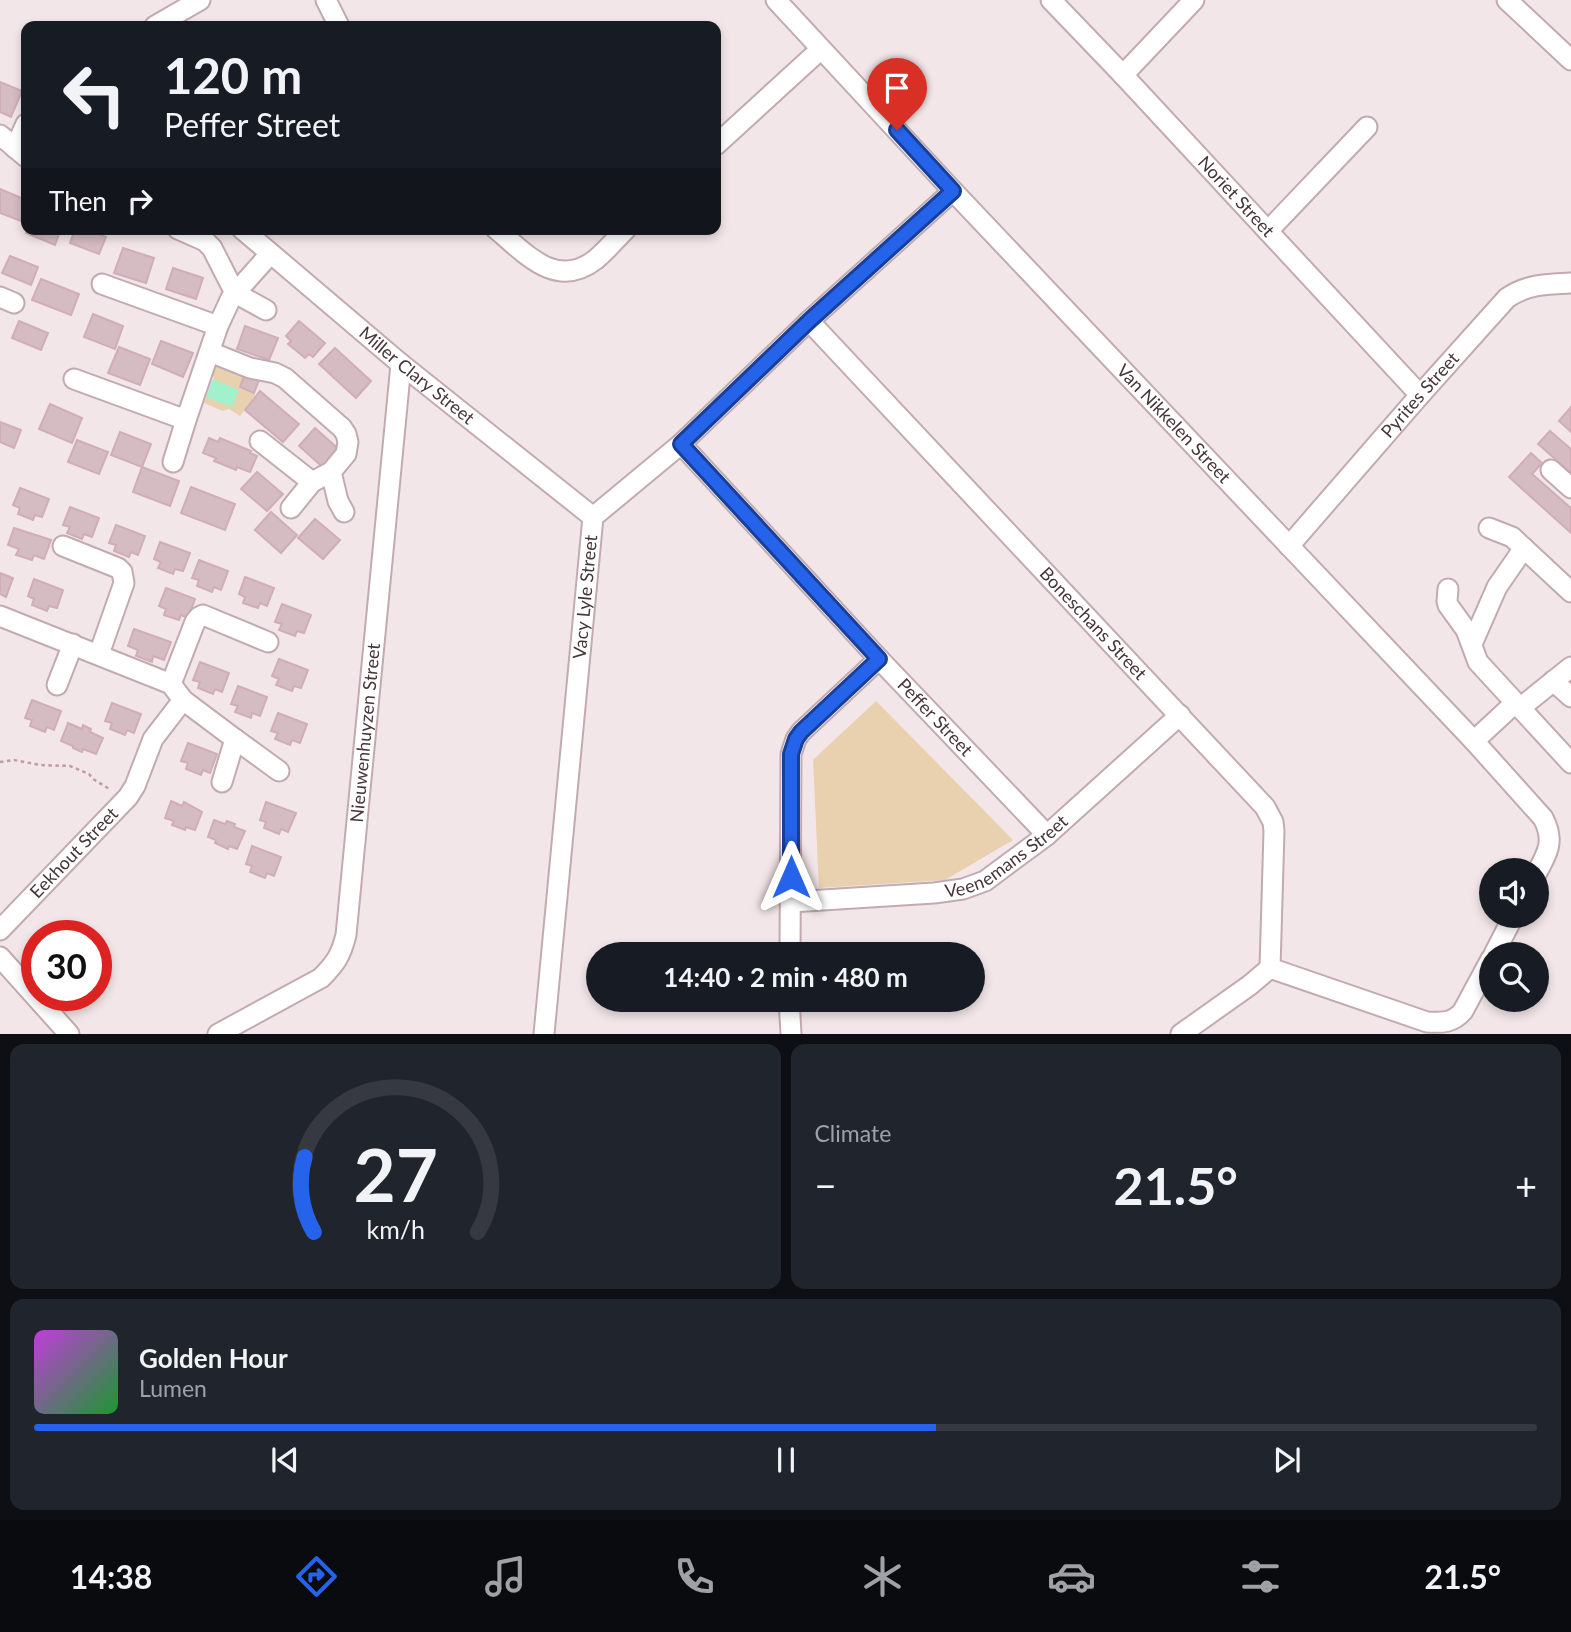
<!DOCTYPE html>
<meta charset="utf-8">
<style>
:root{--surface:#171b24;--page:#20242c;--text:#f1f3f6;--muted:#9ea1a6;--line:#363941;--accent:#2563eb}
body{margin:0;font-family:Lato,sans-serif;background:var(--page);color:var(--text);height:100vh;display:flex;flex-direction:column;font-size:26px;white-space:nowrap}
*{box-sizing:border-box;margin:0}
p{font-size:23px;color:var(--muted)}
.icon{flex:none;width:38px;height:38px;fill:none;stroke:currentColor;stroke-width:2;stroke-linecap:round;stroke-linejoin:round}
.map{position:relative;height:1034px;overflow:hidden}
.sheet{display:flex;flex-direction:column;gap:10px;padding:10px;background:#0d0f14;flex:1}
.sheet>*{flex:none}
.hud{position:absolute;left:21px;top:21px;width:700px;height:214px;border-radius:14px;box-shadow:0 4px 10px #0003;background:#171b24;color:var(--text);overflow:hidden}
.controls{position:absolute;left:1479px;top:858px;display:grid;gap:14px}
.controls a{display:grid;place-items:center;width:70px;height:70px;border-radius:50%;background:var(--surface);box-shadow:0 4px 10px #0003;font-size:35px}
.speed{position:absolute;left:21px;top:920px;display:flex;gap:14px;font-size:35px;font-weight:700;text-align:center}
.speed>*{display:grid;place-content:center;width:91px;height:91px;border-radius:50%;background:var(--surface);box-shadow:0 4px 10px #0003;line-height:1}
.speed .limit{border:10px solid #d22;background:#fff;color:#111}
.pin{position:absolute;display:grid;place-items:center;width:60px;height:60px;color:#fff;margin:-72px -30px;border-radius:50% 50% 50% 0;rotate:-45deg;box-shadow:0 0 7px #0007}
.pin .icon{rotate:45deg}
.me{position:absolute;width:77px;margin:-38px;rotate:0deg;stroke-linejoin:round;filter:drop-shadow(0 0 5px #0008)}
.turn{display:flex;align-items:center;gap:24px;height:147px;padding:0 28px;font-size:32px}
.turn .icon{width:91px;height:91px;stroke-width:2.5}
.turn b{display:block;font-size:49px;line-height:60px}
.then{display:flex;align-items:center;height:66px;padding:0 28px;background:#0003;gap:14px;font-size:26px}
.big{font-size:52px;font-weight:700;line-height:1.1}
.sheet .tile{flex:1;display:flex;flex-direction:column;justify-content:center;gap:10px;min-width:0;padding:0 24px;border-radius:14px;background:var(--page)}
.sheet .dial{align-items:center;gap:0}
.dial svg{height:182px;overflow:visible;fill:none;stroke:var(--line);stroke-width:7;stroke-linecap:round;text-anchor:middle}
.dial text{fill:var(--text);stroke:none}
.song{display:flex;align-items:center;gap:21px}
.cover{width:84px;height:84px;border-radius:10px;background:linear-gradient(135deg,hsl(290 70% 55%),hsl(130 70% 35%))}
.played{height:7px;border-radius:4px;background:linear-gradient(90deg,var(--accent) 60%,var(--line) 60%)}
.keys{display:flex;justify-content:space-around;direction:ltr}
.heat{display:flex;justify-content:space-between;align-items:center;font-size:38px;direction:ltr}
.sheet .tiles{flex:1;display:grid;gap:10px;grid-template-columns:1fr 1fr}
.tile:last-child{grid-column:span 2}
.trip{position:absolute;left:586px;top:942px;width:399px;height:70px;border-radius:35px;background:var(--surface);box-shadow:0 4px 10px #0003;font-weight:700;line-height:70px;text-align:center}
.menu{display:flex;height:112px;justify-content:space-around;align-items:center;background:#090b0e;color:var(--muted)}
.menu .icon{width:49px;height:49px}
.menu .current{color:var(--accent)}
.menu b{font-size:32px;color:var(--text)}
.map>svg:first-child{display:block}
</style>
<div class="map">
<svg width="1571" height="1034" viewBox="0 0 1571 1034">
<rect width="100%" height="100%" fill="#f3e6e8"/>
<g fill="#e9d0ae">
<path d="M 214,363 L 245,374 L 240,387 L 254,393 L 255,395 L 240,416 L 229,409 L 223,411 L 204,403 L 214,377 L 210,375 Z"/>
<path d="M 876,701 L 1013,840 L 945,880 L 819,888 L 813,760 Z"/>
</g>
<path fill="#a1f1cd" d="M 213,379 L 239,390 L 232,407 L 206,397 Z"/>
<g fill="#d5bbc2" stroke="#d0aeb7" stroke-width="2">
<path d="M 0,82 L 22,91 L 11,117 L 0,112 Z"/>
<path d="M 0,189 L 26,200 L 26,208 L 21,221 L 0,213 Z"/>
<path d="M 27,229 L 61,229 L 55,245 L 26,233 Z"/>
<path d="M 75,229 L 87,229 L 106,237 L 99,254 L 70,243 Z"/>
<path d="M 123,248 L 154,258 L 146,283 L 114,273 Z"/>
<path d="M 10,256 L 38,267 L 31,285 L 2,273 Z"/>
<path d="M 173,268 L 203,278 L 196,299 L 166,289 Z"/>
<path d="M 41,279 L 79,294 L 71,315 L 32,300 Z"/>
<path d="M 93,314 L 123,326 L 115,349 L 84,337 Z"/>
<path d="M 19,321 L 48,333 L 41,350 L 12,338 Z"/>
<path d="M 299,321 L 325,343 L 313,357 L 309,354 L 305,358 L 288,344 L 291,341 L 286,336 Z"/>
<path d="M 245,326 L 278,338 L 269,360 L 237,349 Z"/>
<path d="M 161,341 L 193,353 L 183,377 L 152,364 Z"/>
<path d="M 119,347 L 150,359 L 140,385 L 108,373 Z"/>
<path d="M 335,348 L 371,381 L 356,398 L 319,364 Z"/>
<path d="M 245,374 L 259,380 L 254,393 L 240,387 Z"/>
<path d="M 260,391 L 299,424 L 283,442 L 245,410 Z"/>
<path d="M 50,404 L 82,418 L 72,443 L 39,429 Z"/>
<path d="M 1571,407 L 1571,432 L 1559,421 Z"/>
<path d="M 0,422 L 21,430 L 14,448 L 0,442 Z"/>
<path d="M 315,428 L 342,452 L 326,470 L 299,446 Z"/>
<path d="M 1550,431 L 1571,449 L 1571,473 L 1538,444 Z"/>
<path d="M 120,432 L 151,444 L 142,467 L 111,455 Z"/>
<path d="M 209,438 L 218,442 L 220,438 L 251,451 L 250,453 L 257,456 L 250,472 L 237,467 L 236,470 L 214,461 L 216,458 L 203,453 Z"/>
<path d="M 77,440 L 108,452 L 99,474 L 68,462 Z"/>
<path d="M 1531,453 L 1542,463 L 1532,474 L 1571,508 L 1571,533 L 1509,477 Z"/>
<path d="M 142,467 L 179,481 L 170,506 L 133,492 Z"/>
<path d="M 257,472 L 283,494 L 267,511 L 241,489 Z"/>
<path d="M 191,487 L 235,504 L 225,530 L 181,513 Z"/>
<path d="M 20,488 L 49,499 L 42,517 L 35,515 L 33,520 L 18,514 L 20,508 L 13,505 Z"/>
<path d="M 70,507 L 99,518 L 92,537 L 84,534 L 82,539 L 67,533 L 70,527 L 63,525 Z"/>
<path d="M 271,512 L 297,535 L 281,553 L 255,530 Z"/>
<path d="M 315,519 L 340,540 L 323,559 L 298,538 Z"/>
<path d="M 116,525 L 145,536 L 138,555 L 131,552 L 129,557 L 114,551 L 116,545 L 109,543 Z"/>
<path d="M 14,528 L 51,540 L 44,559 L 34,555 L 32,560 L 16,555 L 19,549 L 8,545 Z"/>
<path d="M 160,542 L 190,553 L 183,571 L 175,569 L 173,574 L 158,568 L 161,562 L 154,559 Z"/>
<path d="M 199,560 L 228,571 L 221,590 L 214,587 L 212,592 L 197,586 L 199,580 L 192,578 Z"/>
<path d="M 0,573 L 13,578 L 6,597 L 0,594 Z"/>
<path d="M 245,577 L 274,588 L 267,606 L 260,603 L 258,608 L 243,603 L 245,597 L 239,594 Z"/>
<path d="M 34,579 L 63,590 L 57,608 L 49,606 L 47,611 L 32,605 L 34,599 L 28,596 Z"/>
<path d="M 166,588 L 195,599 L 188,618 L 181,615 L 179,620 L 164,615 L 166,609 L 159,606 Z"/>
<path d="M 282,604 L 311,615 L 304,633 L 297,631 L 295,636 L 279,630 L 282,624 L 275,622 Z"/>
<path d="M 134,629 L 171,642 L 164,660 L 153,656 L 152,662 L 136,656 L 138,650 L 128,646 Z"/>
<path d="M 279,659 L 308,670 L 301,688 L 294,686 L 292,691 L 276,685 L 279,679 L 272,676 Z"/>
<path d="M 200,662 L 229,673 L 222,692 L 215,689 L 213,694 L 198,688 L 200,682 L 193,680 Z"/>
<path d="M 238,686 L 267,697 L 260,716 L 252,713 L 251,718 L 235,712 L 238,706 L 231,704 Z"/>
<path d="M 32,700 L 61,711 L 54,730 L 47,727 L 45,732 L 30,726 L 32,720 L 25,718 Z"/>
<path d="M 112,703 L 141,714 L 134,733 L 127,730 L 125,735 L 110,729 L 112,723 L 105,721 Z"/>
<path d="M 278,713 L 307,724 L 300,743 L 292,740 L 290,745 L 275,739 L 278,733 L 271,731 Z"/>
<path d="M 68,723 L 82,729 L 83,725 L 91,729 L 90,732 L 103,738 L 96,754 L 83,749 L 82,752 L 73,748 L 73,746 L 61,741 Z"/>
<path d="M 188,743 L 217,754 L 210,773 L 203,770 L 201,775 L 186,769 L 188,763 L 181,761 Z"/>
<path d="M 171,801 L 182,806 L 184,802 L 202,812 L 195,830 L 186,827 L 185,830 L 172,825 L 174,821 L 165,818 Z"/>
<path d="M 266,802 L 296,813 L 288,832 L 281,829 L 279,834 L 264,828 L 266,822 L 260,820 Z"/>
<path d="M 214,820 L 225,824 L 227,821 L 235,824 L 234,827 L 245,831 L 237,849 L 229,846 L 228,849 L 215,843 L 216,840 L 208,837 Z"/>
<path d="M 252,846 L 281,857 L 274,876 L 267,873 L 265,878 L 250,872 L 252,866 L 246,864 Z"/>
</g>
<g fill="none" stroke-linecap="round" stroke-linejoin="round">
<g stroke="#c2abb0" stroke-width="23">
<g id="minor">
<path d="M 326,0 L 339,26"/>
<path id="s1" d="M 776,0 L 953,191 L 1474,741 L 1543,818 C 1555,840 1548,853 1536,874"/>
<path id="s2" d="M 1051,0 L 1123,75 L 1420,395"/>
<path d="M 1507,0 L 1571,60"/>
<path d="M 155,26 L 200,0"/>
<path d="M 1123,75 L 1194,0"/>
<path d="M 0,135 L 26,157"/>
<path d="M 716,145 L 821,49"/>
<path d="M 15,148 L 26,124"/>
<path d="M 178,229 L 205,241 L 212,248 L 235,293 L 266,310"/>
<path id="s3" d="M 242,229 L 401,364 L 593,517"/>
<path d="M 496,229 C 525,253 556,290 595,260 C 606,251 616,239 626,229"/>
<path d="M 1268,231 L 1367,127"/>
<path d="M 102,284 L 218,326"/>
<path d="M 0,297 L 14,303"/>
<path id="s4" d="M 809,321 L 1265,807 L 1273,822 L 1274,831 L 1270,968"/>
<path d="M 210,352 L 250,368 L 275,373 L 285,378 L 342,428 L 346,434 L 348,442 L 346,454 L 331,472 L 312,482 L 260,441"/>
<path d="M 74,379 L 186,420 L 218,326 L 231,298 L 270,254"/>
<path id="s5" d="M 681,444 L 879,659 L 1047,835"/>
<path d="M 173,462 L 186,420"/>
<path d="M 1551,470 L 1571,488"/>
<path d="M 331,472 L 338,501 L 344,512"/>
<path d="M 291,508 L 312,482"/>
<path d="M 1489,528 L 1512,537 L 1571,592"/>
<path d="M 63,546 L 118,568 L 122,572 L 124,583 L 99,654"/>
<path id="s6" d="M 1289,546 L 1420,395 L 1507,298 C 1527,284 1548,284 1571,283"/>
<path d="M 1448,589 L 1447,601 L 1448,605 L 1466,630 L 1478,662 L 1571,763"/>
<path d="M 0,616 L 171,684 L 183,700 L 235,739 L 222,782"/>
<path d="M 1472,644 L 1497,587 L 1524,548"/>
<path d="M 1553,681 L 1571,697"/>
<path d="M 171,684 L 195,622 L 199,617 L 203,615 L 268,642"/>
<path d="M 57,685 L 73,644"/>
<path d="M 1520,708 L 1571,667"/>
<path d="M 235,739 L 279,771"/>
<path d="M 1474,741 L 1515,703"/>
<path id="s7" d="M 791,902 L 934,893 L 963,889 L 985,881 L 1047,835 L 1180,715"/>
<path id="s8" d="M 0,930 L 128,797 L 135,786 L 153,739 L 183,700"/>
<path d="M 790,954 L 791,754 L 796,739 L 801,732 L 879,659"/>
<path d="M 1494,954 L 1514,915"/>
<path d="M 0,957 L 69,1034"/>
<path d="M 1270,968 L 1427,1022 C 1442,1023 1453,1023 1463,1011 L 1491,959"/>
<path d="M 789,999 L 791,1034"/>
<path id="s9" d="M 218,1034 L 321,978 C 336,963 341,955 346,935 L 401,364"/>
<path id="s10" d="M 544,1034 L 593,517 L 681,444 L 809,321 L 953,191"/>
<path d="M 1181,1034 L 1250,985 L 1270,968"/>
</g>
</g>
<path stroke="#c199a2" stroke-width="2.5" stroke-dasharray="3.5 3.5" stroke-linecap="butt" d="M 0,762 L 14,760 L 40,765 L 70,766 L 89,774 L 93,779 L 111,790"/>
<use href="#minor" stroke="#fff" stroke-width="19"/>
</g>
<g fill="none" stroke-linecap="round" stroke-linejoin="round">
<g stroke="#184099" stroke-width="18">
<path id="route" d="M 791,877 L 791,754 L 796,739 L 801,732 L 879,659 L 681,444 L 809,321 L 953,191 L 897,130"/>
</g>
<use href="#route" stroke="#2563eb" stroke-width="12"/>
</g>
<g text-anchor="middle" stroke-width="5" stroke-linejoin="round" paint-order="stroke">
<g font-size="18" fill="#463539" stroke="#fff">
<text dy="6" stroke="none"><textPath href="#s2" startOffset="270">Noriet Street</textPath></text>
<text dy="6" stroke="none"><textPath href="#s3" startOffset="228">Miller Clary Street</textPath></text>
<text dy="6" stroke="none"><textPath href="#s6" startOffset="200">Pyrites Street</textPath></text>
<text dy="6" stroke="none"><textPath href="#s1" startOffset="581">Van Nikkelen Street</textPath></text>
<text dy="6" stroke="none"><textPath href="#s10" startOffset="439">Vacy Lyle Street</textPath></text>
<text dy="6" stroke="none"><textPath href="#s4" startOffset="415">Boneschans Street</textPath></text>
<text dy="6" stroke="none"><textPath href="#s5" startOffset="373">Peffer Street</textPath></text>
<text dy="6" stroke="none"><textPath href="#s9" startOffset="371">Nieuwenhuyzen Street</textPath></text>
<text dy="6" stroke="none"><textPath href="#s7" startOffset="226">Veenemans Street</textPath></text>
<text dy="6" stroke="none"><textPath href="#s8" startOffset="107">Eekhout Street</textPath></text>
</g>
</g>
</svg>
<div class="controls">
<a><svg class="icon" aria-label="sound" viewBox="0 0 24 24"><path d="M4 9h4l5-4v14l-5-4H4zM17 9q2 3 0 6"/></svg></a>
<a><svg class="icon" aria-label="search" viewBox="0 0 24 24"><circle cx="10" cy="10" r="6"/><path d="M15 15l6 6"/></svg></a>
</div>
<div class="speed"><div class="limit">30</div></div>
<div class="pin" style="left:897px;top:130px;background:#d93025"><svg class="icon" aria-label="arrive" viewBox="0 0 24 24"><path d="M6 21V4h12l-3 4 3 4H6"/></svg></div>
<svg class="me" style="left:791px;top:877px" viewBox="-20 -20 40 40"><path d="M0-17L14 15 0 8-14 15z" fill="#2563eb" stroke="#fff" stroke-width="4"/></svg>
<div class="trip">14:40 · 2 min · 480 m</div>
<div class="hud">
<div class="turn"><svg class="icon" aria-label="left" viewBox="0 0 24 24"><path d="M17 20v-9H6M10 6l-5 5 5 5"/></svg><div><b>120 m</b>Peffer Street</div></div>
<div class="then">Then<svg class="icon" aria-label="right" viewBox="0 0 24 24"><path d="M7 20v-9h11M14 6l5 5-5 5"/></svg></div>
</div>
</div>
<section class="sheet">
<div class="tiles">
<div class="tile dial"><svg viewBox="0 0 100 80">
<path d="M14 69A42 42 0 1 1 86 69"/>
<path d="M14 69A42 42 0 0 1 10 36" stroke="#2563eb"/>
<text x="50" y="56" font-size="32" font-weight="700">27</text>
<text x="50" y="72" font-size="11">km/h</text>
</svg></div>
<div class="tile"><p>Climate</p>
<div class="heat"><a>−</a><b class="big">21.5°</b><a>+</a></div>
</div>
<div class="tile">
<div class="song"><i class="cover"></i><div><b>Golden Hour</b><p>Lumen</p></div></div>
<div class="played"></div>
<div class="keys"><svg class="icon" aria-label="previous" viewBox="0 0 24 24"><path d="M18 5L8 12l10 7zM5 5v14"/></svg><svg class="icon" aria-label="pause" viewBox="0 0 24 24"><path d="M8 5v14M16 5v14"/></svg><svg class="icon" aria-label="next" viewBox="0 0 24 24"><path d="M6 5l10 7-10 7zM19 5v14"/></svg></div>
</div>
</div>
</section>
<nav class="menu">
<b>14:38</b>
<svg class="icon current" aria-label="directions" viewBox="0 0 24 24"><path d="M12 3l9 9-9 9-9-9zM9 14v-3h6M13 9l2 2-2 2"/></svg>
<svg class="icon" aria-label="music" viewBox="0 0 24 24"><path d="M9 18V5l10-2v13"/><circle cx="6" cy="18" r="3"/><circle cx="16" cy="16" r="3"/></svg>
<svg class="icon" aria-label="phone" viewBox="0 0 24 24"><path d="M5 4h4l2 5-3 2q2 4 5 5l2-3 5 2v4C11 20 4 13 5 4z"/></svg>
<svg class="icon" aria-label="climate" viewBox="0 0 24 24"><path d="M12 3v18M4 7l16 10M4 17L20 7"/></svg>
<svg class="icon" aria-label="car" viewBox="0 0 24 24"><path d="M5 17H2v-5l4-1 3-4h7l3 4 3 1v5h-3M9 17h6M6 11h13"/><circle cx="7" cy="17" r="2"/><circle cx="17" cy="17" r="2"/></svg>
<svg class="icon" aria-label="filters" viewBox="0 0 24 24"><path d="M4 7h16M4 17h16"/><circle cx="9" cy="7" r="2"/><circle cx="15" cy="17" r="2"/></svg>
<b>21.5°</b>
</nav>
